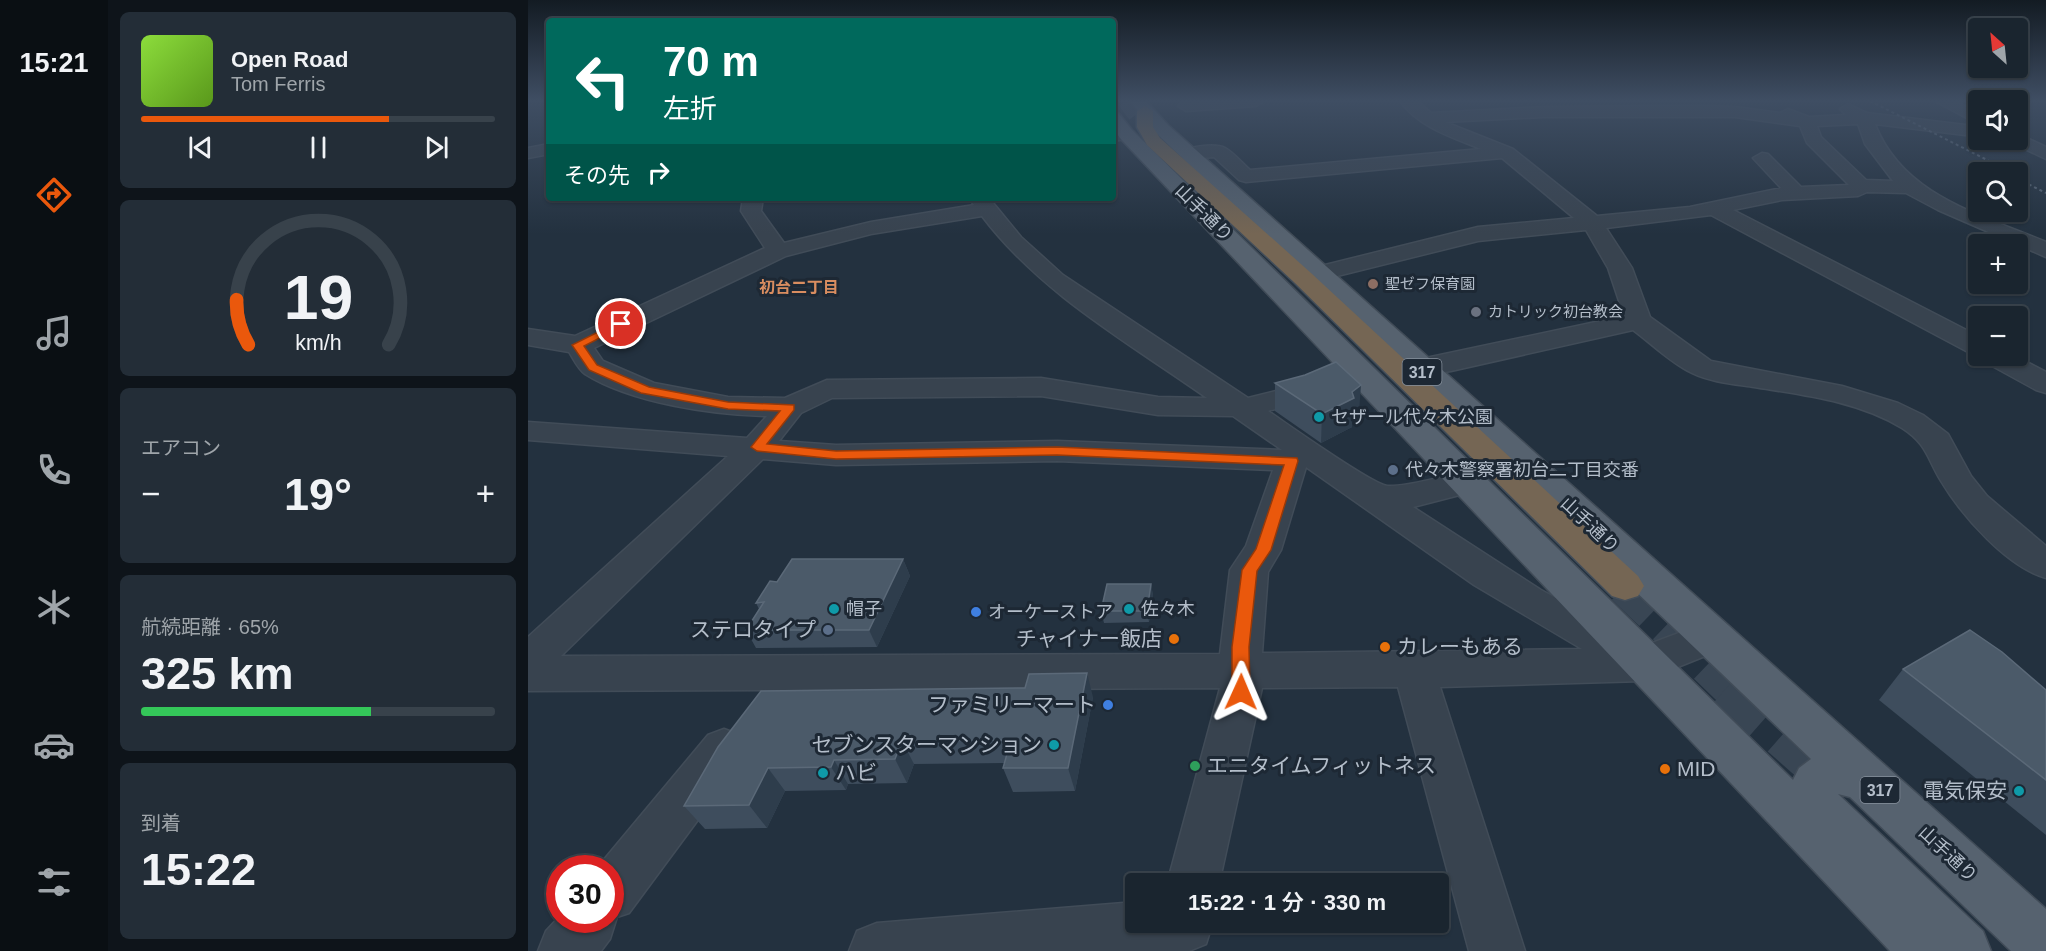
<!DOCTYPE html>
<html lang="ja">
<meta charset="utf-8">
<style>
:root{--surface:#1a252f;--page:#232d37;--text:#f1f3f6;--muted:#9fa5aa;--line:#38424b;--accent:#ea580c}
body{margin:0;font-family:Arial,"Noto Sans JP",sans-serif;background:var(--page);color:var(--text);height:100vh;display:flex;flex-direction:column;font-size:22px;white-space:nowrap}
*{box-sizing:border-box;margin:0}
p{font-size:20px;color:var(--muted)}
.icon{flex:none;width:33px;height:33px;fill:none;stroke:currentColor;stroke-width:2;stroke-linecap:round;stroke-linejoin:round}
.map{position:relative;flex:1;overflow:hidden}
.drawer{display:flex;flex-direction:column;gap:12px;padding:12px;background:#0e141a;width:420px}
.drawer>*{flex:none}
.guide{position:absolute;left:18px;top:18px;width:570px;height:183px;border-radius:6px;box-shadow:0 2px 4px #0004,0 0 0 2px var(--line);background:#00695c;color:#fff;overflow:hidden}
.needle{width:39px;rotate:333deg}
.buttons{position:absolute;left:1440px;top:18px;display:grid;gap:12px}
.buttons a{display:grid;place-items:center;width:60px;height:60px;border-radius:6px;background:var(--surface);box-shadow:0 2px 4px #0004,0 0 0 2px var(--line);font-size:30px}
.speed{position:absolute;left:18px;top:855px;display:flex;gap:12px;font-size:30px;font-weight:700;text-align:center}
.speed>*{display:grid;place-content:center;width:78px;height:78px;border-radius:50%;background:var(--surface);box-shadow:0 2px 4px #0004,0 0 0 2px var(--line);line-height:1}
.speed .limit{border:9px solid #d22;background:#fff;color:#111}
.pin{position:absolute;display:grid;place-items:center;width:51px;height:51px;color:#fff;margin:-26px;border:3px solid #fff;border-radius:50%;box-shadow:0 2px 6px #0007}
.me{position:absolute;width:66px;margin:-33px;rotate:1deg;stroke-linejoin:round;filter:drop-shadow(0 0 4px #0008)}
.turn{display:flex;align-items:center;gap:21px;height:126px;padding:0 18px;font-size:27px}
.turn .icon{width:78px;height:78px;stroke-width:2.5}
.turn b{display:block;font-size:42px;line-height:51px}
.then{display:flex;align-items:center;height:57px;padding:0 18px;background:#0003;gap:12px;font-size:22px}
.big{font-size:45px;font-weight:600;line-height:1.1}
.drawer .widget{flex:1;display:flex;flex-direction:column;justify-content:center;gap:9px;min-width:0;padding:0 21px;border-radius:9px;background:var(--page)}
.drawer .dial{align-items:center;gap:0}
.dial svg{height:156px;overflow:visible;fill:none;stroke:var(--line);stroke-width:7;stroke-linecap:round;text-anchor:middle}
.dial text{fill:var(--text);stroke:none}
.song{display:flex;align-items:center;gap:18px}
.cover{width:72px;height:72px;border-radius:9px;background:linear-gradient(135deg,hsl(90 70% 55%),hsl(90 70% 35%))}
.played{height:6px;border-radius:3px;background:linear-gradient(90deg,var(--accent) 70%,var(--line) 70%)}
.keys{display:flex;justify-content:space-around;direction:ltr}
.heat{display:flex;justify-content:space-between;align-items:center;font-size:33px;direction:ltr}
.charge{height:9px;border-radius:4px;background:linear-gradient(90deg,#34c759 65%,var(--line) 0)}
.trip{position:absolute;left:597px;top:873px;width:324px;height:60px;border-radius:6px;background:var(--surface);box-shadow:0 2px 4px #0004,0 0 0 2px var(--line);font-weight:600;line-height:60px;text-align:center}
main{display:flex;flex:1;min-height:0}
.tab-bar{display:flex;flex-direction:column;width:108px;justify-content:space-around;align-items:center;background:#0a0f13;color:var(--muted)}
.tab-bar .icon{width:42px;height:42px}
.tab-bar .active{color:var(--accent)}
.tab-bar b{font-size:27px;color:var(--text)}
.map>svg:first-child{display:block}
</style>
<main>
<nav class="tab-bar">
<b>15:21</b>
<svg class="icon active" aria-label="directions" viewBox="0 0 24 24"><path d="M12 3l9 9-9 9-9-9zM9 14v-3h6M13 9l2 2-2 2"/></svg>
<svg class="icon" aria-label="music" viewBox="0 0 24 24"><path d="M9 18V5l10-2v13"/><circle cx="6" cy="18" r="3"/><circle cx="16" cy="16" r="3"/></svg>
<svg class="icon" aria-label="phone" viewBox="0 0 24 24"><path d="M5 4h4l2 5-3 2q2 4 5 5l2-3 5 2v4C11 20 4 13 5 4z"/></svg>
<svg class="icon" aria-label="climate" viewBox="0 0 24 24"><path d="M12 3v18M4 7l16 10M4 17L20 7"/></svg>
<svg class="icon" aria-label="car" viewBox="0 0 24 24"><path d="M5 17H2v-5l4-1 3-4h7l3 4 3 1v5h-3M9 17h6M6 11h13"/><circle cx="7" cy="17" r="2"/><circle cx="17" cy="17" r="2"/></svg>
<svg class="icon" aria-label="filters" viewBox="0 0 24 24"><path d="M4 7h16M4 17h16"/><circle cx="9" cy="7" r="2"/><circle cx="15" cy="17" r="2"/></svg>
</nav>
<section class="drawer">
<div class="widget">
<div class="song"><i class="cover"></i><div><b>Open Road</b><p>Tom Ferris</p></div></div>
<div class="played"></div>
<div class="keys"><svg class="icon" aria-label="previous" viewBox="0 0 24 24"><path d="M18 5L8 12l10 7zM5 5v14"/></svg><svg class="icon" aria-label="pause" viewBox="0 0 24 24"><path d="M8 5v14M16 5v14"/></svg><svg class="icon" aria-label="next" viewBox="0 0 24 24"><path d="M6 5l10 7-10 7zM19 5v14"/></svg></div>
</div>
<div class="widget dial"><svg viewBox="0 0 100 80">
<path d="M14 69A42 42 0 1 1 86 69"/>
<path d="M14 69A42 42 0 0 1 8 46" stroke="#ea580c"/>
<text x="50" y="56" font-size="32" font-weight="700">19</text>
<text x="50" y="72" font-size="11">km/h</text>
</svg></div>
<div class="widget"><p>エアコン</p>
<div class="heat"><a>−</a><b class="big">19°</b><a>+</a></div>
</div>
<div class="widget"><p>航続距離 · 65%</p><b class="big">325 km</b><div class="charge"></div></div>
<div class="widget"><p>到着</p><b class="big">15:22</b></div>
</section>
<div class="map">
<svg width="1518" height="951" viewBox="0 0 1518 951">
<rect width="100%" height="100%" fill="#23313f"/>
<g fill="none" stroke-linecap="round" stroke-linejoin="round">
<path stroke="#394654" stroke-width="17" stroke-dasharray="17 9" stroke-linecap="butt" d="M 598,101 L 613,121 L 645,143"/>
<path stroke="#394654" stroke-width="38" stroke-dasharray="38 19" stroke-linecap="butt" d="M 1097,586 L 1202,687"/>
<path stroke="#394654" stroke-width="49" stroke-dasharray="49 24" stroke-linecap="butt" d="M 1201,685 L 1299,771"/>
<g stroke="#414c58" stroke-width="3">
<g id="minor">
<path d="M 665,101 L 736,101 L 728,106 L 658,111 L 650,106 L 652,103 Z"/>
<path d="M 872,101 L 889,101 L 903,113 L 1015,107 L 1172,106 L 1207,107 L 1252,113 L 1260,109 L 1281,117 L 1318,115 L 1312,109 L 1320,104 L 1339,113 L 1437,125 L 1448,123 L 1407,101 L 1427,101 L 1450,113 L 1450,133 L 1437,135 L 1347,124 C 1375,196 1452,214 1518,242 L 1518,257 L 1410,210 L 1378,193 L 1339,192 L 1330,196 L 1254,200 L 1205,210 L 1450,336 L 1450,354 L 1440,352 L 1183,215 L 1078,228 L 1104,268 L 1122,317 L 1183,361 L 1314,386 L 1370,403 L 1395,415 L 1420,434 L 1443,476 L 1459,496 L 1518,546 L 1518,578 C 1479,567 1434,516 1413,481 C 1399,458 1399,444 1374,428 C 1330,401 1275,395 1226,387 C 1206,384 1182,382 1164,373 C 1143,363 1124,344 1105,330 L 923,371 L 889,376 L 879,374 L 875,368 L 879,362 L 1096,316 L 1080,268 L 1058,230 L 950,241 L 789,281 L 781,279 L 777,274 L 781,269 L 950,227 L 1046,218 L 974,158 L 718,182 L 711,180 L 686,157 L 661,159 L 652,154 C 658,146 688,143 697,148 C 706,153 714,163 722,170 L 953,149 C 924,137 892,128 872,101 ZM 1015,117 L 1207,117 L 1272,126 L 1279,143 L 1321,185 L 1273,187 L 1240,154 L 1234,153 L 1225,158 L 1253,188 L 1162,207 L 1069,216 L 985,149 L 917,122 ZM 1330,124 L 1337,144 L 1365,181 L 1338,180 L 1293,137 L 1289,126 Z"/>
<path d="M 598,129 L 607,134 L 604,138 L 585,141 L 585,131 Z"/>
<path d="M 1490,134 L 1518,147 L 1518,159 L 1484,143 L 1482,140 L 1490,140 Z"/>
<path d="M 21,144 L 21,154 L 0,158 L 0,148 Z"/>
<path d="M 215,198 L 235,198 L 233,211 L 256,243 L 343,222 L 446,205 L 441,198 L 461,198 L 493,237 L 535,275 L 720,398 L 756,389 L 790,375 L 800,378 L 804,384 C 792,402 760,405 740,411 C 758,423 846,486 860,486 C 888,487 929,469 951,474 L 956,482 L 951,490 L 885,507 L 1013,590 L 1116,646 L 1183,621 L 1197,626 L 1203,637 L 1197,648 L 1115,681 L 912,687 L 997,951 L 941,951 L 870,687 L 734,688 L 691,884 L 639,884 L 692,688 L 0,691 L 0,637 L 200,456 L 0,440 L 0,422 L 219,438 L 239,416 C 185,415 103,403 57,374 C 50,369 45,358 41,352 L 0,345 L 0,329 L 47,336 L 237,248 L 213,211 ZM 454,216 C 512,293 601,343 679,398 L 630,397 L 513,378 L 299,380 L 257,398 L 200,397 L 126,383 L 75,361 L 66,348 L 258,256 L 343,234 ZM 513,396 L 630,415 L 705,416 L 754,450 L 529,441 L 308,445 L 251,441 L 273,413 L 304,398 ZM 235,459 L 308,465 L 529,461 L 745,470 L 718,546 L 702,570 L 692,654 L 33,656 ZM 778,467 L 946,585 L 1054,649 L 734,653 L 740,572 L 753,550 Z"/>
<path d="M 1453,356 L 1487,356 L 1518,372 L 1518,393 L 1508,390 L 1457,362 Z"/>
<path d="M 196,729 L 212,735 L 219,749 L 212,763 L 101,913 L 89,917 L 82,939 L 73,951 L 10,951 L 18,931 L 32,916 L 32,920 L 82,920 L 82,868 L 69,868 L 180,735 Z"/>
<path d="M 608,902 L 608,922 L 685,922 L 678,944 L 661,951 L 321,951 L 329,931 L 349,923 Z"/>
</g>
</g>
<g stroke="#414c58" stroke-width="3">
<path id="major" d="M 602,101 L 618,101 L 640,125 L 1518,909 L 1518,951 L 1483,951 L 1322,797 L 1310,794 L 1455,931 L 1463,951 L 1362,951 L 592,138 L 585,128 L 585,112 L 591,114 L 604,130 L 1265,780 L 1271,768 L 1283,759 L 628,133 Z"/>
</g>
<g stroke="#434e5a" stroke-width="3">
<path id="highway" d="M 617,106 L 625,111 L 625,127 L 632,138 L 783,273 L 1110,576 L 1116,586 L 1110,596 L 1097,600 L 1084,596 L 767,283 L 619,145 L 609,127 L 609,111 Z"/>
</g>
<use href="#minor" fill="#38434f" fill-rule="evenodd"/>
<use href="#major" fill="#56626f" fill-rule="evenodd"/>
<use href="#highway" fill="#756654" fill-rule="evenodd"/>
<g stroke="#596776" stroke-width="2" stroke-dasharray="3 3" stroke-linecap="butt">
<path d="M 1342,101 L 1483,172"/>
<path d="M 1490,179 L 1518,193"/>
</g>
</g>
<g fill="#3e4d5d">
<path d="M 747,383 L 831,413 L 824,419 L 824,427 L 793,443 L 747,411 Z"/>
<path d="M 375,559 L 382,576 L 349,647 L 228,648 L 218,630 L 231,609 L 228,603 L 249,582 Z"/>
<path d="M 623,584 L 625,596 L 621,622 L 576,623 L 573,611 Z"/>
<path d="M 1375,669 L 1518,690 L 1518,835 L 1351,700 Z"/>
<path d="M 565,697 L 547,791 L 485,792 L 475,768 L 477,763 L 386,764 L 379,783 L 320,784 L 318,790 L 257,791 L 239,828 L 177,829 L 156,806 L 190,747 Z"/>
</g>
<g fill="#2e3d4c">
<path d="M 833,385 L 831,413 L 824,419 L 824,427 L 793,443 L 794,414 Z"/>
<path d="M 375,559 L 382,576 L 349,647 L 341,630 Z"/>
<path d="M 623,584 L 625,596 L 621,622 L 619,611 Z"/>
<path d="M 559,673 L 565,697 L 547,791 L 540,768 Z"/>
<path d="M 374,741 L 386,764 L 379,783 L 367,759 Z"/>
<path d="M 306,760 L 320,784 L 318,790 L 303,767 Z"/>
<path d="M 240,768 L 257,791 L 239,828 L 221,805 Z"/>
</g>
<g fill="#4b5a69" stroke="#5b6978" stroke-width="1.5">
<path d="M 808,362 L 833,385 L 824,392 L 826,398 L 794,414 L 747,383 L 777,375 Z"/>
<path d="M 264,559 L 375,559 L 341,630 L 218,630 L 236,602 L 228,603 L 242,581 L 249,582 Z"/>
<path d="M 579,584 L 623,584 L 619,611 L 573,611 Z"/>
<path d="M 1442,630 L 1474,652 L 1518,690 L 1518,780 L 1375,669 Z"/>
<path d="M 559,673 L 540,768 L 475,768 L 483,740 L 374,741 L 367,759 L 306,760 L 303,767 L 240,768 L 221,805 L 156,806 L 190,747 L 233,691 L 497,688 L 501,674 Z"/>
</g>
<linearGradient id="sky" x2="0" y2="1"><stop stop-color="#131b23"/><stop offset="0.43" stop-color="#3f4e63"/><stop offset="1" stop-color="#3f4e63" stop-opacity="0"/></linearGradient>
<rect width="1518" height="234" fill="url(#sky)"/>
<path fill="#ea580c" stroke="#983908" stroke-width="1.5" d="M 90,322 L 99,324 L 56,346 L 69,365 L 121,387 L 200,402 L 266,405 L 266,410 L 239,444 L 308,451 L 529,447 L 769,458 L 770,461 L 743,550 L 729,571 L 721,647 L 722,692 L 719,697 L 713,700 L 707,697 L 704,692 L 704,647 L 714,570 L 728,549 L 756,465 L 529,455 L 308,459 L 229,451 L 223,447 L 252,411 L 200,409 L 113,393 L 61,370 L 44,345 Z"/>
<circle fill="#8d6e63" stroke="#1d2834" stroke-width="2" cx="845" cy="284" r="6"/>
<circle fill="#6b7280" stroke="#1d2834" stroke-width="2" cx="948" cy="312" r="6"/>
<g fill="#0f9aa8" stroke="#1d2834" stroke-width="2">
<circle cx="791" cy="417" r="6"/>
<circle cx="306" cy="609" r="6"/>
<circle cx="601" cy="609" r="6"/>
<circle cx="526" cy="745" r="6"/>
<circle cx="295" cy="773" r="6"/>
<circle cx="1491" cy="791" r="6"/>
</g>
<g fill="#5c6f8a" stroke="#1d2834" stroke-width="2">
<circle cx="865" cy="470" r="6"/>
<circle cx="300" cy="630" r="6"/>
</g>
<g fill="#3f7fe0" stroke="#1d2834" stroke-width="2">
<circle cx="448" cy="612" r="6"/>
<circle cx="580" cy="705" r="6"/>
</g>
<g fill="#e8710a" stroke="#1d2834" stroke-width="2">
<circle cx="646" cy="639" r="6"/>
<circle cx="857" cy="647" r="6"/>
<circle cx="1137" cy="769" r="6"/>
</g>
<circle fill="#2e9e5b" stroke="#1d2834" stroke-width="2" cx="667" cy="766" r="6"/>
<g text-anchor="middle" stroke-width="6" stroke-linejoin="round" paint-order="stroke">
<g font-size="15" fill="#b4beca" stroke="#1d2834" text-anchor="start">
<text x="857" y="289">聖ゼフ保育園</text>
<text x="960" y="317">カトリック初台教会</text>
</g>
<g font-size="16" font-weight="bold" fill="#d98d60" stroke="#1d2834">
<text x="271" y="293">初台二丁目</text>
</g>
<g fill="#1d2834" stroke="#87919d" stroke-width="1.5">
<rect x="874.5" y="359" width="39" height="26" rx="4.5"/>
<rect x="1332.5" y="777" width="39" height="26" rx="4.5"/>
</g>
<g font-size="16" font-weight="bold" fill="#b4beca">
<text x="894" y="378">317</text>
<text x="1352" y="796">317</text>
</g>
<g font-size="18" fill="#b4beca" stroke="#1d2834">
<text transform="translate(676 213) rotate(45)" y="6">山手通り</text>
<text transform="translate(1062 525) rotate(43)" y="6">山手通り</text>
<text transform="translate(1420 854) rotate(43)" y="6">山手通り</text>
</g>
<g font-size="18" fill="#b4beca" stroke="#1d2834" text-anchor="start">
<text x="803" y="423">セザール代々木公園</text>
<text x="877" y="476">代々木警察署初台二丁目交番</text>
<text x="318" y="615">帽子</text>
<text x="613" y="615">佐々木</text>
<text x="460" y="618">オーケーストア</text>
</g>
<g font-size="21" fill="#b4beca" stroke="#1d2834" text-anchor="end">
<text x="288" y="637">ステロタイプ</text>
<text x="634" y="646">チャイナー飯店</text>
<text x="869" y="654" text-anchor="start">カレーもある</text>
<text x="568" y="712">ファミリーマート</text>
<text x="514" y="752">セブンスターマンション</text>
<text x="679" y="773" text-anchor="start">エニタイムフィットネス</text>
<text x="1149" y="776" text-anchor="start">MID</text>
<text x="307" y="780" text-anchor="start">ハビ</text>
<text x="1479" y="798">電気保安</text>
</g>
</g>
</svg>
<div class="buttons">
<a><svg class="needle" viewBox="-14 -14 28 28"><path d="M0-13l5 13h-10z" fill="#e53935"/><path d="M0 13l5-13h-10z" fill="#9fa5aa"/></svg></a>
<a><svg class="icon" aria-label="sound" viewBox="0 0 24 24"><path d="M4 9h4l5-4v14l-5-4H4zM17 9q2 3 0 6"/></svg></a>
<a><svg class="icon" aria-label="search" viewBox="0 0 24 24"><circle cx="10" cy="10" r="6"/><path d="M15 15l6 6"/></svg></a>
<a>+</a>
<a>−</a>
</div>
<div class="speed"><div class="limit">30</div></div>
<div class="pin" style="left:93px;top:324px;background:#d93025"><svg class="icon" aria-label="arrive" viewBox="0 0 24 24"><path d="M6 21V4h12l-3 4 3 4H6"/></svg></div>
<svg class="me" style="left:713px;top:692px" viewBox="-20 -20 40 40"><path d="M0-17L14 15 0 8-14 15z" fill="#ea580c" stroke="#fff" stroke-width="4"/></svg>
<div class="trip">15:22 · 1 分 · 330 m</div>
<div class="guide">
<div class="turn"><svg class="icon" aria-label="left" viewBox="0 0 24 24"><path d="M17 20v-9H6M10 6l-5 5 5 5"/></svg><div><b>70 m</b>左折</div></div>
<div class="then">その先<svg class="icon" aria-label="right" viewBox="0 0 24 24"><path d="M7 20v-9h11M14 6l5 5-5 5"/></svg></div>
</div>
</div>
</main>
